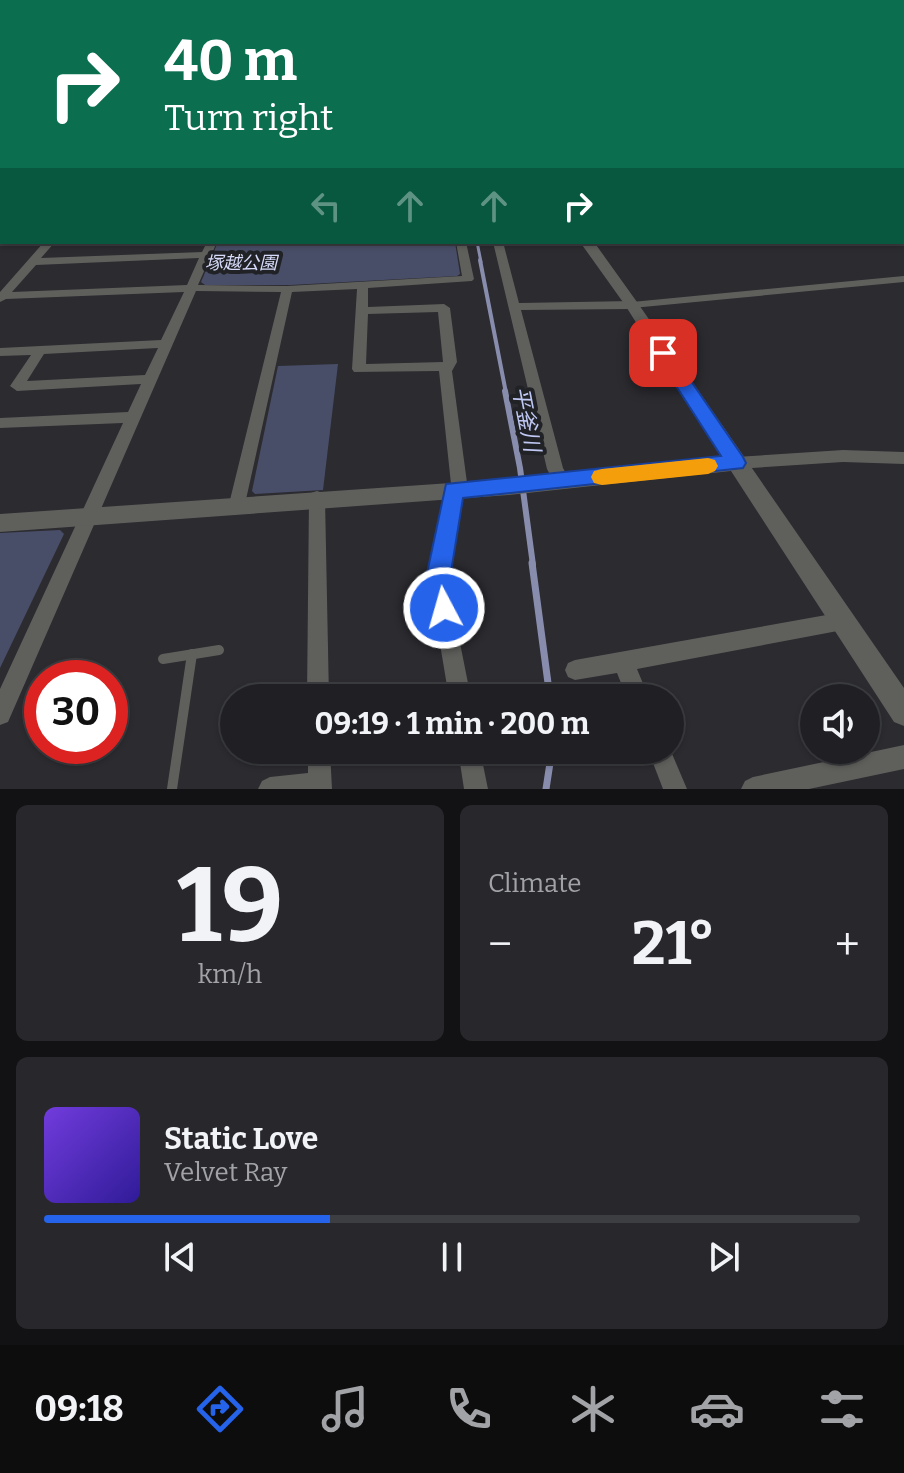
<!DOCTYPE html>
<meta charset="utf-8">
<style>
:root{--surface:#202024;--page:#28282c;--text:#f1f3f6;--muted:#a2a3a6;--line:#3d3e41;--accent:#2563eb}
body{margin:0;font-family:Bitter,"Noto Sans JP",serif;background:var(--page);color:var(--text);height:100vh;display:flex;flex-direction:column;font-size:30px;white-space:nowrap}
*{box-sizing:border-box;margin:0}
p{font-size:26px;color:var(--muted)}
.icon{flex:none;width:44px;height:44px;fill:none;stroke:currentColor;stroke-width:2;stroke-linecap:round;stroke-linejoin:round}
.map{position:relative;height:789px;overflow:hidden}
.panel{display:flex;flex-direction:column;gap:16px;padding:16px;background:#121214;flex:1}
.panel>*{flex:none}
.hud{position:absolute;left:0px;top:0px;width:904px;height:244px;box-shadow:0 2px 6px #0004,0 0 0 2px var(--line);background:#0b6e4f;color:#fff;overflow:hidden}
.tools{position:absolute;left:800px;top:684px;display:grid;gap:16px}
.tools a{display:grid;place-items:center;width:80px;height:80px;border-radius:50%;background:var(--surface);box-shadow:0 2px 6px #0004,0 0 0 2px var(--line);font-size:40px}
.speed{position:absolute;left:24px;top:660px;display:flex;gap:16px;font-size:40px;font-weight:700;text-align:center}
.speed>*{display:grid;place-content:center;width:104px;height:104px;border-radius:50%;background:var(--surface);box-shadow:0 2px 6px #0004,0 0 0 2px var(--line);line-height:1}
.speed .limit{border:12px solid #d22;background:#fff;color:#111}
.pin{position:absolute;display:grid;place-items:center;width:68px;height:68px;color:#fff;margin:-34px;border-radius:16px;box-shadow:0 4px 12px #0006}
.me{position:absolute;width:88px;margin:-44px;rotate:354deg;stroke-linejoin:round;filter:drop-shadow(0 0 6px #0008)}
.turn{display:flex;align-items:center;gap:28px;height:168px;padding:0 32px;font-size:36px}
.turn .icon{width:104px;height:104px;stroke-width:2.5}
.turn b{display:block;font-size:56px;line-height:68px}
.lanes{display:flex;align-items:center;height:76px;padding:0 32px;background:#0003;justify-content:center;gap:40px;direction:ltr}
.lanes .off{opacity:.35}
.big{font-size:60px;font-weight:700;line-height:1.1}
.panel .tile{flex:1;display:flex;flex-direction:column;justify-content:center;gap:12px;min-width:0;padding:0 28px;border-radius:12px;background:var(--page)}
.panel .dial{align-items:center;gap:0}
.dial b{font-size:104px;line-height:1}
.song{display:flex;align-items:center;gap:24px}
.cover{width:96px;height:96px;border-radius:12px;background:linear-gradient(135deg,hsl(260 70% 55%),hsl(250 70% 35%))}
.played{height:8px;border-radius:4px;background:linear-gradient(90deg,var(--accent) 35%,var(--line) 35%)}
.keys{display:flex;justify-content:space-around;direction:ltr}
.heat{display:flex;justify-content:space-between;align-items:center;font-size:44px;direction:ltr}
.panel .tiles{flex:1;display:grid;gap:16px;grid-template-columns:1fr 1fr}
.tile:last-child{grid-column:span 2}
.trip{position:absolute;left:220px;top:684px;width:464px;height:80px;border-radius:40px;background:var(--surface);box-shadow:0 2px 6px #0004,0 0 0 2px var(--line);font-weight:700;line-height:80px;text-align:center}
.dock{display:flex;height:128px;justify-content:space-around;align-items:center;background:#0d0d0e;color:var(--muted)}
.dock .icon{width:56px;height:56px}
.dock .active{color:var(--accent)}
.dock b{font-size:36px;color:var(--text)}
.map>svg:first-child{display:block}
</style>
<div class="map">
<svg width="904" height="789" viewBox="0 0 904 789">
<rect width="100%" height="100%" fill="#2b2b30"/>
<g fill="#494e68">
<path d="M 218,242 L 455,242 L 460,274 L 457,276 L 290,285 L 205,285 L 201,282 Z"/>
<path d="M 338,364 L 323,490 L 255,494 L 252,491 L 278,366 Z"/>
<path d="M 60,530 L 64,534 L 0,668 L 0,533 Z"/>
</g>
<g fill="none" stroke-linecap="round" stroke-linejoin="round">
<path stroke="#888dae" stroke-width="3" d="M 477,242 L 481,262"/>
<path stroke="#888dae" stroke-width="4" d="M 480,260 L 506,393"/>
<path stroke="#888dae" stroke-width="6" d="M 505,391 L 520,468 L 533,565"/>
<g stroke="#888dae" stroke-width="7">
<path d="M 532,563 L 550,698"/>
<path d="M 546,789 L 552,750"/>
</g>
<path stroke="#5f5f5c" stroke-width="6" d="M 632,305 L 904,279"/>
<g stroke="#5f5f5c" stroke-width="10">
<path d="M 163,659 L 219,650"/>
<path d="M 172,789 L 192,654"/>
</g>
<g fill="#5f5f5c" fill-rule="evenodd">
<rect x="0" y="135" width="2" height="4"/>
<path d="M 902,228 L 904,229 L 904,236 L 902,235 Z"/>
<path d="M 44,242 L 55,242 L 41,258 L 202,252 L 207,242 L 217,242 L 198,285 L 287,286 L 462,276 L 456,242 L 466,242 L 474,279 L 472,281 L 368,288 L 368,307 L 444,304 L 450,308 L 457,362 L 452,371 L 468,490 L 466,495 L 460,496 L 447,578 L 471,698 L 449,698 L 429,578 L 445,490 L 451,484 L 439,371 L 354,372 L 352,369 L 357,289 L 292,292 L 245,504 L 243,509 L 237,511 L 231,509 L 229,504 L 281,292 L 196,291 L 8,722 L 0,725 L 0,689 L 123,423 L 0,428 L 0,418 L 128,412 L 141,384 L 17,391 L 10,386 L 31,355 L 0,356 L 0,348 L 161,340 L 184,292 L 6,299 L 0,302 L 0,292 ZM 199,258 L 187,285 L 12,292 L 36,265 ZM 438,312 L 443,362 L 366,364 L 368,314 ZM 158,348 L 145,375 L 27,381 L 44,354 Z"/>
<path d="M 493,242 L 503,242 L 519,303 L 632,301 L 638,305 L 632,309 L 521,310 L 563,468 L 570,481 L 568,486 L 562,487 L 556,486 L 547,469 Z"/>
<path d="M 843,450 L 904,452 L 904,464 L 843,462 L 736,469 L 730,467 L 728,463 L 730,459 L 736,457 Z"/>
<path d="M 317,491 L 323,493 L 325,498 L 329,698 L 307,698 L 309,498 L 311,493 Z"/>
<path d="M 843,612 L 850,614 L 853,621 L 850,628 L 843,630 L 637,669 L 649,698 L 627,698 L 617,673 L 575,680 L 568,677 L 565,670 L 568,663 L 575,660 Z"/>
<path d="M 904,745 L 904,769 L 809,789 L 741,789 L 745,781 L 753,777 Z"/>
<path d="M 670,749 L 687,789 L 663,789 L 648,750 Z"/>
<path d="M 308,750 L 330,750 L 332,789 L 258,789 L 262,781 L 270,777 L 308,773 Z"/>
<path d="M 458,750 L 480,750 L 488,789 L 464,789 Z"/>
</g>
<g fill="#5f5f5c" fill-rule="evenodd">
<rect x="0" y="224" width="2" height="8"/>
<path d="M 580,242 L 594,242 L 637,302 L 904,688 L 904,726 L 894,722 L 731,471 L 509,495 L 0,532 L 0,514 L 509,479 L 721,457 L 625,305 Z"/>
</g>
<path fill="#91918c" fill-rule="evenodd" d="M 0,158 L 2,158 L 0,167 Z"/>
</g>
<linearGradient id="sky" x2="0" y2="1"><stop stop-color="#18181a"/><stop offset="0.43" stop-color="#444a59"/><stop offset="1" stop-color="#444a59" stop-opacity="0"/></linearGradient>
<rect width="904" height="194" fill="url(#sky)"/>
<path fill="#2563eb" stroke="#184099" stroke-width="2" d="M 663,348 L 669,349 L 743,457 L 746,463 L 743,468 L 463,498 L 450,578 L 456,608 L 453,616 L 444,620 L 435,616 L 426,578 L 446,484 L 721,456 L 655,353 Z"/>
<path fill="#f59e0b" d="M 708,458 L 715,460 L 718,466 L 715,471 L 708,474 L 602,485 L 594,483 L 591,477 L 594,471 L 602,469 Z"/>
<g text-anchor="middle" stroke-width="8" stroke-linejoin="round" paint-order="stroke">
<g font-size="18" font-style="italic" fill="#d5dbf8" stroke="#212226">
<text x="241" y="269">塚越公園</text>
</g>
<g font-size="22" font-style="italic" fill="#bfc7f3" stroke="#212226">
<text transform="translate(527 419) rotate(79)" y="8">平釜川</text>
</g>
</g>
</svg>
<div class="tools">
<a><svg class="icon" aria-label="sound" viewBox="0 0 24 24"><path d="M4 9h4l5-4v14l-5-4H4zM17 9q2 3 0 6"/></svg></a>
</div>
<div class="speed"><div class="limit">30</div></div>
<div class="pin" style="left:663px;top:353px;background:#d93025"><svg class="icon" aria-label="arrive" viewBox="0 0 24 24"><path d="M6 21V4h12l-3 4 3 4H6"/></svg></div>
<svg class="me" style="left:444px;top:608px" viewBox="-20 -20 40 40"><circle r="17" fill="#2563eb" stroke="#fff" stroke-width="3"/><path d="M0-11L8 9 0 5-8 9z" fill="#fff"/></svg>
<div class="trip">09:19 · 1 min · 200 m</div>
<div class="hud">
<div class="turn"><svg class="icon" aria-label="right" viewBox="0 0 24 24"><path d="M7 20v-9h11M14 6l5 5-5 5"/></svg><div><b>40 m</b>Turn right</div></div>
<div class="lanes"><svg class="icon off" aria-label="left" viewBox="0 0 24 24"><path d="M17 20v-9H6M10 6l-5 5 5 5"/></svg><svg class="icon off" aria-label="ahead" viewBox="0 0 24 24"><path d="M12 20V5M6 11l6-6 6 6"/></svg><svg class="icon off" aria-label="ahead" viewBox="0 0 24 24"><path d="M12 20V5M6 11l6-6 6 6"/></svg><svg class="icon" aria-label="right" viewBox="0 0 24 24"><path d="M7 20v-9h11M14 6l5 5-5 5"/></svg></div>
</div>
</div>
<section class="panel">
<div class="tiles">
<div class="tile dial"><b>19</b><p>km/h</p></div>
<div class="tile"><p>Climate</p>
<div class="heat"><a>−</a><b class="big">21°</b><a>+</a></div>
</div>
<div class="tile">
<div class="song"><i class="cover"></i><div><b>Static Love</b><p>Velvet Ray</p></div></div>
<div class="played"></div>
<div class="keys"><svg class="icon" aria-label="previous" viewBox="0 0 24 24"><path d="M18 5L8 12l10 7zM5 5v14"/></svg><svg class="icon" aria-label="pause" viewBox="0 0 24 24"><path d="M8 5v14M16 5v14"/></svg><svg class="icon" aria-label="next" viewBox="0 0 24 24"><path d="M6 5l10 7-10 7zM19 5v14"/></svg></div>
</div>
</div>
</section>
<nav class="dock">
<b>09:18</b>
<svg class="icon active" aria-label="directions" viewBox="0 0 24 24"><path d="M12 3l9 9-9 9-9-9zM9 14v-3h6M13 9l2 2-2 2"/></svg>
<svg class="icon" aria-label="music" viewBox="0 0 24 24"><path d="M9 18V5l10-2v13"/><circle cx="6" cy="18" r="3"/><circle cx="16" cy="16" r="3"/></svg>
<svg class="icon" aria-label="phone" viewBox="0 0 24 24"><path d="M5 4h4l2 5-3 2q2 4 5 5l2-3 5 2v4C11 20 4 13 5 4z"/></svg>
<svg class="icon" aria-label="climate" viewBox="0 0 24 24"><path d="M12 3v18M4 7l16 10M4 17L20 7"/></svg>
<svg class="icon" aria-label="car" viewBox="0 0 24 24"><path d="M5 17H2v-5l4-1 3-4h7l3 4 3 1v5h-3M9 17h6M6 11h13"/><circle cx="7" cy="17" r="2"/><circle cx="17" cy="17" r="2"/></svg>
<svg class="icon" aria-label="filters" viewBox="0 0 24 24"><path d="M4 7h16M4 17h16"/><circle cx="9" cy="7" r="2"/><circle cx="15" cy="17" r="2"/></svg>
</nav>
